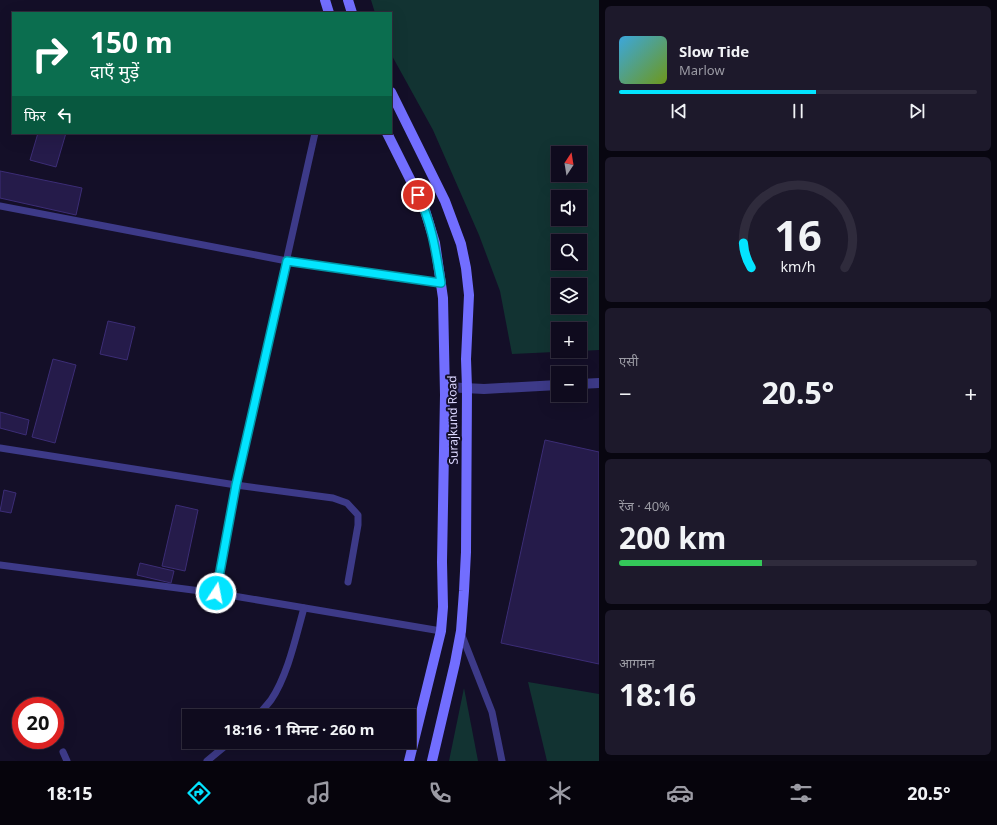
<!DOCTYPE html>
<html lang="hi">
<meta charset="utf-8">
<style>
:root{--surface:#0f0b1e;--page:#1d192b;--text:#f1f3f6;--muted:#9b9ba4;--line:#2f2b3c;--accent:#03e4ff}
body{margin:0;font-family:"Noto Sans","Noto Sans Devanagari",sans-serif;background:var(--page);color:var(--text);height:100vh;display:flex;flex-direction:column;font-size:15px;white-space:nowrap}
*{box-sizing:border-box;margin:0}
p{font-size:13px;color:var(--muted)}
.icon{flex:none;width:22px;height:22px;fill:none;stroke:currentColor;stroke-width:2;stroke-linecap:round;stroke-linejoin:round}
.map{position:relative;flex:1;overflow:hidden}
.details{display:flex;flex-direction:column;gap:6px;padding:6px;background:#080610;width:398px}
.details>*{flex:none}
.top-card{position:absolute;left:12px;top:12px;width:380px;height:122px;border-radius:0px;box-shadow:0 4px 16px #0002,0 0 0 1px var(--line);background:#0b6e4f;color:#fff;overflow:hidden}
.needle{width:26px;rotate:12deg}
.tools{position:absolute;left:551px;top:146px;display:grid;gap:8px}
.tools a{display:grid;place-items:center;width:36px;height:36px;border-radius:0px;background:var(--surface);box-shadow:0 4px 16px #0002,0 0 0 1px var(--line);font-size:20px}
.speed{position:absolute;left:12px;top:697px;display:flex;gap:8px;font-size:20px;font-weight:700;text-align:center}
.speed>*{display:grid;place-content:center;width:52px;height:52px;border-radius:50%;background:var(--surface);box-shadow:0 4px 16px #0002,0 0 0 1px var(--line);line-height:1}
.speed .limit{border:6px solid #d22;background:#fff;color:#111}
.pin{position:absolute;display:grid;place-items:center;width:34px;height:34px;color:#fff;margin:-17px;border:2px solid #fff;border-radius:50%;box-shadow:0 1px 4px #0007}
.me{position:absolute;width:44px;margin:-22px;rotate:11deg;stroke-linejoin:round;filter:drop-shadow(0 0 3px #0008)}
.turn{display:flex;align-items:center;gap:14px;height:84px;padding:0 12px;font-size:18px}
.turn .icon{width:52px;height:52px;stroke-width:2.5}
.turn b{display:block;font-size:28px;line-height:34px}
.then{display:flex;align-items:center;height:38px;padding:0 12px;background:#0003;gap:8px;font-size:15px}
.big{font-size:30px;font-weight:700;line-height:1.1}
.details .tile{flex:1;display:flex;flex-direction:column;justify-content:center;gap:6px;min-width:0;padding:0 14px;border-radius:6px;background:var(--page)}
.details .dial{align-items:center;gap:0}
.dial svg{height:104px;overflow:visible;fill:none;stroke:var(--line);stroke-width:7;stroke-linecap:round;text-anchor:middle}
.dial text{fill:var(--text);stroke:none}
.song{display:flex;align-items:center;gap:12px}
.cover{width:48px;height:48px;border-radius:6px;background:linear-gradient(135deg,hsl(200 70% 55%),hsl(80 70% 35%))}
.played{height:4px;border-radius:2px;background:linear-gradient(90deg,var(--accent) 55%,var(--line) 55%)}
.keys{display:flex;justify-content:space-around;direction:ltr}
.heat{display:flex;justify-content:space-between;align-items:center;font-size:22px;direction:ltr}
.charge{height:6px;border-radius:3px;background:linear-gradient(90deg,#34c759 40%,var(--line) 0)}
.trip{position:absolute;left:182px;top:709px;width:234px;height:40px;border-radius:0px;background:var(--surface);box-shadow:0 4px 16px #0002,0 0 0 1px var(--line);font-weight:700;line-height:40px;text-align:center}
.tabs{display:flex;height:64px;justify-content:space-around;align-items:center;background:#06040c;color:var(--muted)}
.tabs .icon{width:28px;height:28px}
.tabs .on{color:var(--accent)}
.tabs b{font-size:18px;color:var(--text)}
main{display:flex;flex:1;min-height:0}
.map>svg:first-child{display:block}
</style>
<main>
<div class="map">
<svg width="599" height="761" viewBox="0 0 599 761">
<rect width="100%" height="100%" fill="#140f28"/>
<g fill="#123332" fill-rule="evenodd">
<path d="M 371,0 L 599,0 L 599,350 L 580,351 L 580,329 L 558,329 L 558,351 L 576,351 L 512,354 L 500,291 L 479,235 L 433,130 L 391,54 L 391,13 L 375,13 ZM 558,153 L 580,153 L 580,175 L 558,175 ZM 558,197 L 580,197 L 580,219 L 558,219 ZM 558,241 L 580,241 L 580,263 L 558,263 ZM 558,285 L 580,285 L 580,307 L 558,307 Z"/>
<path d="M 528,682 L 599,694 L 599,761 L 547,761 Z"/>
<path d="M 464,688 L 478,761 L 449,761 Z"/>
</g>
<g fill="#251b4a" stroke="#3c2d76">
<path d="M 38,133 L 66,133 L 56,167 L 30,160 Z"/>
<path d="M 0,171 L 82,188 L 76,215 L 0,198 Z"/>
<path d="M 108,321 L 135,327 L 127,360 L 100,354 Z"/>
<path d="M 53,359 L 76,365 L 55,443 L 32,437 Z"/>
<path d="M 0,412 L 29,420 L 26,435 L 0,428 Z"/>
<path d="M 545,440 L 599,452 L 599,664 L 501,643 Z"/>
<path d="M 4,490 L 16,493 L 11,513 L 0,511 Z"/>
<path d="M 176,505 L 198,510 L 185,571 L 162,566 Z"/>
<path d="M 140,563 L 174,571 L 171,583 L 137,575 Z"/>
</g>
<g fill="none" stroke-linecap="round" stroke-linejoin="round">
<g stroke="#3d3a88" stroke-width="7">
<path d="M 0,206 L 287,261 L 441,283"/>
<path d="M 0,448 L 236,485 L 333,498 L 347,503 L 358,515 L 358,525 L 348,582"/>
<path d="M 0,565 L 216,593 L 441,631"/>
<path d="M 216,593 L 236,485 L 315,133"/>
<path d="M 461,633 L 492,712 L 502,761"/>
<path d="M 257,716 C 262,711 267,705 271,700 C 288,675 296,636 304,608"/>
<path d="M 63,752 L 67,761"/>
<path d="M 207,761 L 230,742"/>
</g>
<g stroke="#3d3a88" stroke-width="10">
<path d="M 580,384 L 599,383"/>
<path d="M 445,387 L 484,389 L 558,385"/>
</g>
<g stroke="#726eff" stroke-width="10">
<path d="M 325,0 L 329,13"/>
<path d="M 348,0 L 352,13"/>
<path d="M 391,92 L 445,201 L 461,244 L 466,268 L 469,295 L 466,359 L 467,388 L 466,552 L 464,591 L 461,631 L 455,663 L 432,761"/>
<path d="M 387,133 L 424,207 L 435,243 L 443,298 L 445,395 L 442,562 L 443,607 L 441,631 L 409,761"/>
</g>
</g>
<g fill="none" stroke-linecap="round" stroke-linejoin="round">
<g stroke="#0294a6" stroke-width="10">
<path id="route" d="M 216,593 L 236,485 L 287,261 L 441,283 C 436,253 432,223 418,195"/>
</g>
<use href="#route" stroke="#03e4ff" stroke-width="7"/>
</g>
<g text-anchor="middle" stroke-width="4" stroke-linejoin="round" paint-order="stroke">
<g font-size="12" fill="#dcd7ff" stroke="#140f28">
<text transform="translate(453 420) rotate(-91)" y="4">Surajkund Road</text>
</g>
</g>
</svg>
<div class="tools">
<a><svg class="needle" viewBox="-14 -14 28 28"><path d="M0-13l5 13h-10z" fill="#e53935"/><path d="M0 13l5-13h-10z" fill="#9b9ba4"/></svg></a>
<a><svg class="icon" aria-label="sound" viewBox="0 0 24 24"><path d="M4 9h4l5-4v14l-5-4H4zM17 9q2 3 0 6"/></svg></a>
<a><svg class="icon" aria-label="search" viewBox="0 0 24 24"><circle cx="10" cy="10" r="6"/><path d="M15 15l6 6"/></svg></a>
<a><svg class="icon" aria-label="layers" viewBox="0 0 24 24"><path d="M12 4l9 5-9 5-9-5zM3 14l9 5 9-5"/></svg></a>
<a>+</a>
<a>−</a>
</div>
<div class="speed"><div class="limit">20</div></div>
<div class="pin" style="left:418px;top:195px;background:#d93025"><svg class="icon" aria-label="arrive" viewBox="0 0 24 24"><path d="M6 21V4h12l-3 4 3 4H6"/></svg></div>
<svg class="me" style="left:216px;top:593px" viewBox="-20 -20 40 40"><circle r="17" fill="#03e4ff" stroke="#fff" stroke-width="3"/><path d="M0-11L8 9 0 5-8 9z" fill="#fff"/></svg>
<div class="trip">18:16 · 1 मिनट · 260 m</div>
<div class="top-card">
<div class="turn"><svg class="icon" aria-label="right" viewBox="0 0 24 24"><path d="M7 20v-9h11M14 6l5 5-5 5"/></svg><div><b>150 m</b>दाएँ मुड़ें</div></div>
<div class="then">फिर<svg class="icon" aria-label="left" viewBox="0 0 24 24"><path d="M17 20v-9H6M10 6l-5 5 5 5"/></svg></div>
</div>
</div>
<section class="details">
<div class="tile">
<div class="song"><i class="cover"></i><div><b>Slow Tide</b><p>Marlow</p></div></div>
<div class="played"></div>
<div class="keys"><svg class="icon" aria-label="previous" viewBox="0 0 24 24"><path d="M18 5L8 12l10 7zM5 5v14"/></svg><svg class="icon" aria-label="pause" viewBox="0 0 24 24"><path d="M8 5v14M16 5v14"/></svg><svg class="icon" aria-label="next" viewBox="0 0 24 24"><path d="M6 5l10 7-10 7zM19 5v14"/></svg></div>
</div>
<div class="tile dial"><svg viewBox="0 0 100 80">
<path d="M14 69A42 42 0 1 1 86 69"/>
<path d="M14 69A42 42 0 0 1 8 50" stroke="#03e4ff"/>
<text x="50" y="56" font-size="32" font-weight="700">16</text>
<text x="50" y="72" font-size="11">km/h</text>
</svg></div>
<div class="tile"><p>एसी</p>
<div class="heat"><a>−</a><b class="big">20.5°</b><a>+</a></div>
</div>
<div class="tile"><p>रेंज · 40%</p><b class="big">200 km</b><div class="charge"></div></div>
<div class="tile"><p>आगमन</p><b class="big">18:16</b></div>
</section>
</main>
<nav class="tabs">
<b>18:15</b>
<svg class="icon on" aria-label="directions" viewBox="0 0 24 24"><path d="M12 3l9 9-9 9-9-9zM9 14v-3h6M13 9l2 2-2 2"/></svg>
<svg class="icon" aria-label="music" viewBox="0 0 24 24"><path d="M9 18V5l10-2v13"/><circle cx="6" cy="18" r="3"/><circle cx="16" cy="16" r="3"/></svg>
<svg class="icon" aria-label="phone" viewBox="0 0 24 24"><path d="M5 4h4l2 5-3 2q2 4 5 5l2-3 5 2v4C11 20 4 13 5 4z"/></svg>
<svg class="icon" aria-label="climate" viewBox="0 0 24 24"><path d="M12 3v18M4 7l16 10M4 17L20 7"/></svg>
<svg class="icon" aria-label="car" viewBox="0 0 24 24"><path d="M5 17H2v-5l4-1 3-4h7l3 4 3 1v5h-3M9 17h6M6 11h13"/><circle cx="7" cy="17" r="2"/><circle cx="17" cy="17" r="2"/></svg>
<svg class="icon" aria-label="filters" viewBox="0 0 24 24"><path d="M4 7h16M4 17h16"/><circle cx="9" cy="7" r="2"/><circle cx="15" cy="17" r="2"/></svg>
<b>20.5°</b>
</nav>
